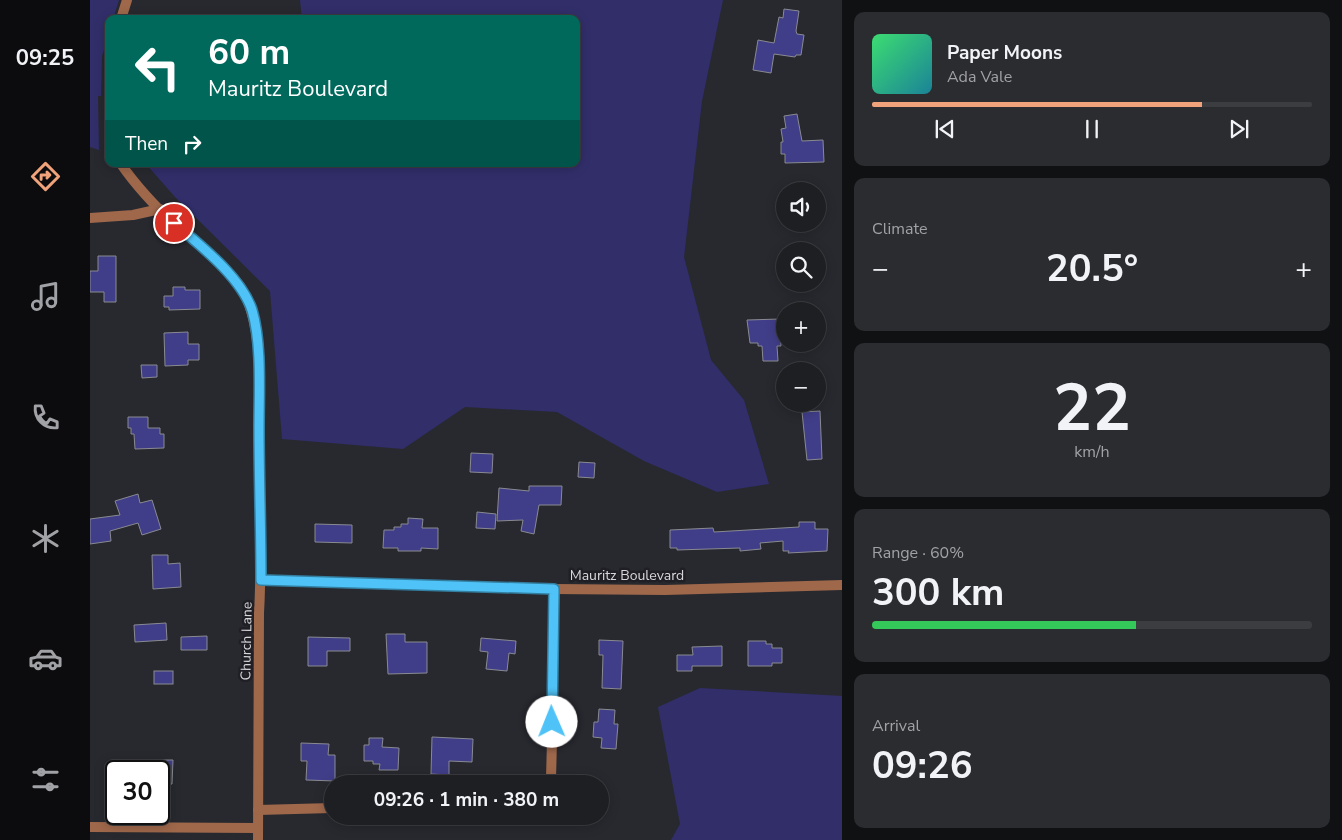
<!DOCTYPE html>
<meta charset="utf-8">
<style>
:root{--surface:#1e1f23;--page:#2b2c30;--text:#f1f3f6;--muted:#a1a2a6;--line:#3c3d41;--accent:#f0a27a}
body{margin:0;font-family:"Nunito Sans",sans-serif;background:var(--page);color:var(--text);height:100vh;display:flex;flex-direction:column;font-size:19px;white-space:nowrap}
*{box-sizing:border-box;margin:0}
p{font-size:16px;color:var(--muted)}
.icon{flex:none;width:28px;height:28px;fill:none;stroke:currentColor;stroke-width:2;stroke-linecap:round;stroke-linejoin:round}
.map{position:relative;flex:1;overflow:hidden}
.details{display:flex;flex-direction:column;gap:12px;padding:12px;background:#101113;width:500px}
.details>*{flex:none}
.guide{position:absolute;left:15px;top:15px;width:475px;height:152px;border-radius:10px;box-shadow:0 2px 12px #0003,0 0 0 1px var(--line);background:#00695c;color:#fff;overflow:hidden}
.buttons{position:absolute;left:686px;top:182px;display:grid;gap:10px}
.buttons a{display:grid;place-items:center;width:50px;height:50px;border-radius:50%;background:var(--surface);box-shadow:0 2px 12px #0003,0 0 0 1px var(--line);font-size:25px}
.speed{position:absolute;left:15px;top:760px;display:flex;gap:10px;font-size:25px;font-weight:700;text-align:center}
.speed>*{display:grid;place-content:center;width:65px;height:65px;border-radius:50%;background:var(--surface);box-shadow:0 2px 12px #0003,0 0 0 1px var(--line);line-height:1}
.speed .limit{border:2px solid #111;border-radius:8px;background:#fff;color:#111}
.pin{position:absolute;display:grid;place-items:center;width:42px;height:42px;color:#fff;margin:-21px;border:2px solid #fff;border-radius:50%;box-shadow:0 1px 5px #0007}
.me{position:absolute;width:55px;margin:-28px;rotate:359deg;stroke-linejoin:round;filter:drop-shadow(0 0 4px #0008)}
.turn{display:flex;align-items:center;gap:18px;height:105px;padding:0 20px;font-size:22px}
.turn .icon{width:65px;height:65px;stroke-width:2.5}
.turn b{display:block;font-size:35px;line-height:42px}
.then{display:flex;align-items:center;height:48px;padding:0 20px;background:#0003;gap:10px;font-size:19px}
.big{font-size:38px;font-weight:700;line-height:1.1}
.details .tile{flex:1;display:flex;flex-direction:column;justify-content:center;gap:8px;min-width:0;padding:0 18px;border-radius:10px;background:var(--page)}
.details .dial{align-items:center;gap:0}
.dial b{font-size:65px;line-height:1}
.song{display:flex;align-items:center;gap:15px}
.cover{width:60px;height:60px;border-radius:8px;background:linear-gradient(135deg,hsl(140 70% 55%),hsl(190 70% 35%))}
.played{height:5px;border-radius:2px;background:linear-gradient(90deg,var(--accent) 75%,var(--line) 75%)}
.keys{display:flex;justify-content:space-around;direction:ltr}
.heat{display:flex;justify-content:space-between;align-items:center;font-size:28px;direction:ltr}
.charge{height:8px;border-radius:4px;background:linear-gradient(90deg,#34c759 60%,var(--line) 0)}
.trip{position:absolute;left:234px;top:775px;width:285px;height:50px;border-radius:25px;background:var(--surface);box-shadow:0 2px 12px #0003,0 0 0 1px var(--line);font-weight:700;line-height:50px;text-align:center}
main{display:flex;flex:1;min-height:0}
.tabs{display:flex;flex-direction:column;width:90px;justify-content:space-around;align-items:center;background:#0c0c0e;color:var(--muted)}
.tabs .icon{width:35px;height:35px}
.tabs .active{color:var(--accent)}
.tabs b{font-size:22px;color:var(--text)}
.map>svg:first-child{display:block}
</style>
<main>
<nav class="tabs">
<b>09:25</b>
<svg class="icon active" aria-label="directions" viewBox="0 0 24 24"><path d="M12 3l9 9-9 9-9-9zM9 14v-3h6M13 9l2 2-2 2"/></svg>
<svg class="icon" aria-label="music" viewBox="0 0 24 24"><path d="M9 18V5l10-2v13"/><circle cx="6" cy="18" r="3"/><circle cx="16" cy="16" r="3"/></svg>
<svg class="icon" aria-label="phone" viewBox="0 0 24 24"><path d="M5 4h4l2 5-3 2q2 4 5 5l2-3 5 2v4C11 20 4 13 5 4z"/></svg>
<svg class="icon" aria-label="climate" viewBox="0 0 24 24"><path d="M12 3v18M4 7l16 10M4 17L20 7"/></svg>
<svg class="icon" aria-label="car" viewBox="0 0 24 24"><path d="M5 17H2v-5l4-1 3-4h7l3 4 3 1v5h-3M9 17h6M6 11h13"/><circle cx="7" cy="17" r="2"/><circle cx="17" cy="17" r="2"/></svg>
<svg class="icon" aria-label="filters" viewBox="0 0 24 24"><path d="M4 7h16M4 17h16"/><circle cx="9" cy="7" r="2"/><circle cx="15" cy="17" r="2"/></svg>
</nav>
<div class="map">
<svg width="752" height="840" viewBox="0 0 752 840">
<rect width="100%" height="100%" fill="#28292f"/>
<g fill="#312e6a">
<path d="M 0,0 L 29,0 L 23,19 L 19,19 L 19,34 L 12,56 L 11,96 L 8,96 L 9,150 L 0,147 Z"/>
<path d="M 210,0 L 633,0 L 612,101 L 594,257 L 621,360 L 654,400 L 679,484 L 627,492 L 554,461 L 467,412 L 375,407 L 313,449 L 192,439 L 180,291 L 85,197 L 56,164 L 486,164 L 486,19 L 212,19 Z"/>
<path d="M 610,688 L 752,696 L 752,840 L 581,840 L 590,824 L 568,707 Z"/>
</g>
<g fill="#413e89" stroke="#898a91">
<path d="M 694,9 L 709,11 L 706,31 L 707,34 L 714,35 L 711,55 L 706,55 L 705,57 L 684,54 L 681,73 L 663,70 L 668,40 L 684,43 L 689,17 L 693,18 Z"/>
<path d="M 707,114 L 712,141 L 733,140 L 734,162 L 695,163 L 695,154 L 691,154 L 691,142 L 693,142 L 691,129 L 696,128 L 694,116 Z"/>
<path d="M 8,256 L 26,256 L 26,302 L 14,302 L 14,292 L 0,292 L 0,271 L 8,271 Z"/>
<path d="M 83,287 L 95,287 L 95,290 L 110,290 L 110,309 L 79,310 L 79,307 L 74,307 L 74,296 L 83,296 Z"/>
<path d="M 690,319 L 691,346 L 687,346 L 688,361 L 673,361 L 672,346 L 668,346 L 668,343 L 660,343 L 657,320 Z"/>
<path d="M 98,332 L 98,344 L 109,344 L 109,360 L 98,360 L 98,365 L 75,366 L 74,333 Z"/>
<path d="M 51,365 L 67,365 L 67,377 L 52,378 Z"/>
<path d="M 730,411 L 732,459 L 717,460 L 712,412 Z"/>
<path d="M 38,417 L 58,417 L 58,428 L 70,428 L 70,434 L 74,434 L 74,448 L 45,449 L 44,434 L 41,434 L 41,428 L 38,428 Z"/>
<path d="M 381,453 L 403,454 L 402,473 L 380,472 Z"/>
<path d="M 489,462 L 505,463 L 504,478 L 488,477 Z"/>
<path d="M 439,486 L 472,486 L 471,505 L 449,505 L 444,534 L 431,531 L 433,520 L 407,521 L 409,488 L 439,491 Z"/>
<path d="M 48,494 L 50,503 L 62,500 L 71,529 L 52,535 L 48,523 L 20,531 L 21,541 L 0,544 L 0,519 L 30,515 L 25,501 Z"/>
<path d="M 387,512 L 406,514 L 405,529 L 386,528 Z"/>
<path d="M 318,518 L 333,519 L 332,528 L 348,528 L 348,549 L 331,548 L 331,551 L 308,551 L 308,548 L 293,548 L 294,530 L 304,530 L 304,527 L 311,527 L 311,524 L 318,524 Z"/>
<path d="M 709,522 L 725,522 L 725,529 L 738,529 L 737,551 L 698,553 L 699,551 L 693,551 L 693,541 L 670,543 L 671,549 L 650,551 L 650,548 L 587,550 L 587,548 L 580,548 L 580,530 L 623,528 L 624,532 L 709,527 Z"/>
<path d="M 225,524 L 262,525 L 262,543 L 225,542 Z"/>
<path d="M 62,555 L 78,555 L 78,564 L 90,563 L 91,587 L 63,589 Z"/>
<path d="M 76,623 L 77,640 L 45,642 L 44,625 Z"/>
<path d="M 296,634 L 315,634 L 315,642 L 337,642 L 337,673 L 298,674 Z"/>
<path d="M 117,636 L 117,650 L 91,650 L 91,637 Z"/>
<path d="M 218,637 L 260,638 L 260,651 L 237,651 L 237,666 L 218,666 Z"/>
<path d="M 391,638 L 426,641 L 425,654 L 419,653 L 417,671 L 396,669 L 398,652 L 390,651 Z"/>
<path d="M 509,640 L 533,641 L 531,689 L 512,688 L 513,655 L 509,655 Z"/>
<path d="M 658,641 L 676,641 L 676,644 L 682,644 L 682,648 L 692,648 L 692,663 L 682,663 L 682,666 L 658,666 Z"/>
<path d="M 632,646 L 632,666 L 602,666 L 602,671 L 587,671 L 587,655 L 603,655 L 602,647 Z"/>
<rect x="64" y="671" width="19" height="13"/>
<path d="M 509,709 L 525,710 L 524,724 L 528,724 L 526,749 L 511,748 L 512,738 L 503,737 L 504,722 L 508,722 Z"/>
<path d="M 342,737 L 383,739 L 382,762 L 359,761 L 359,775 L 341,774 Z"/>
<path d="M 279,738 L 293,738 L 292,747 L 309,748 L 308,770 L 289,770 L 290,764 L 283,764 L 283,761 L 274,761 L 274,745 L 279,745 Z"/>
<path d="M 211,743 L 239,744 L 238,755 L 245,755 L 245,781 L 216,780 L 217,761 L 211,761 Z"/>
<path d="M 60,760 L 83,760 L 82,784 L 69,784 L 69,771 L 59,771 Z"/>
</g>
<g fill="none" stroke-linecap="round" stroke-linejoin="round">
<g stroke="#9f684b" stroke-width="10">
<path d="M 31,19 L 37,0"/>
<path d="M 19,66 L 19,90"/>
<path d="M 31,164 C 44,183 66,208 84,223 C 105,242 134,263 150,286 C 177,327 169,413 169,461 C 170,512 172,563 169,613 L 168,840"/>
<path d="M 0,218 L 43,215 L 70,209"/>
<path d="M 171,580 L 464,589 L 575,590 L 752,585"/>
<path d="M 460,784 L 461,778 C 463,715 463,652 464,589"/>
<path d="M 168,810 L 242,808"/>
<path d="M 0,827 L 167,828"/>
</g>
</g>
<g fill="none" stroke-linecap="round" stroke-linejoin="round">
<g stroke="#337fa1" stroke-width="12">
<path id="route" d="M 84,223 C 110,245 151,277 162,310 C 172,343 169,393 169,427 C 169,478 171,529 171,580 L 464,589 L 462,722"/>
</g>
<use href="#route" stroke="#4fc3f7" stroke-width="9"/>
</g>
<g text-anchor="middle" stroke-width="5" stroke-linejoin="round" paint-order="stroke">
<g font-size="14" fill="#d7d7db" stroke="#1f1f25">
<text x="537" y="580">Mauritz Boulevard</text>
<text transform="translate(156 641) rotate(-89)" y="5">Church Lane</text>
</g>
</g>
</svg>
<div class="buttons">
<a><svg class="icon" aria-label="sound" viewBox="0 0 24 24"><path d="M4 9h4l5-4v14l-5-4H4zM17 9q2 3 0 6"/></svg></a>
<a><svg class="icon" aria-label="search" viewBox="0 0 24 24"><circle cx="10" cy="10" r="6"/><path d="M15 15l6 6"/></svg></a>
<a>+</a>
<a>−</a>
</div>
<div class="speed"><div class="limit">30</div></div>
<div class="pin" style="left:84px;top:223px;background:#d93025"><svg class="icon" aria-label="arrive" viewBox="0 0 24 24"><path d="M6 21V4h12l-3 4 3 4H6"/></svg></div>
<svg class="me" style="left:462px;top:722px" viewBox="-20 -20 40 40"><circle r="19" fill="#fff"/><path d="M0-13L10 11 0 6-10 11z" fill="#4fc3f7"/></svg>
<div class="trip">09:26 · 1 min · 380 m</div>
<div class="guide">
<div class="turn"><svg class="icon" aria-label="left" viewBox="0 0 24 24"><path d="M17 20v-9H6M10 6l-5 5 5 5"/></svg><div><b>60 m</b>Mauritz Boulevard</div></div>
<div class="then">Then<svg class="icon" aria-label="right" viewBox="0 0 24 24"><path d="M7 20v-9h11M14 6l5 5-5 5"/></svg></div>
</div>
</div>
<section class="details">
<div class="tile">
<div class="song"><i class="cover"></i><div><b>Paper Moons</b><p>Ada Vale</p></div></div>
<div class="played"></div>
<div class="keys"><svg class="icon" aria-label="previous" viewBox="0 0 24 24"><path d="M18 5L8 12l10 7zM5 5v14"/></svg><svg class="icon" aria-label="pause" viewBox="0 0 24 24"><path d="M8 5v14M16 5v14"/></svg><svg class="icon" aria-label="next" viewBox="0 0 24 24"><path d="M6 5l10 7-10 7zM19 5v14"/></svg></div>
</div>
<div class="tile"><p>Climate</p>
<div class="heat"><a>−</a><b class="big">20.5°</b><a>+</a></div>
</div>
<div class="tile dial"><b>22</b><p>km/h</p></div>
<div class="tile"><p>Range · 60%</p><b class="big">300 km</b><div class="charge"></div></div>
<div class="tile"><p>Arrival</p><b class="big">09:26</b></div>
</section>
</main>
